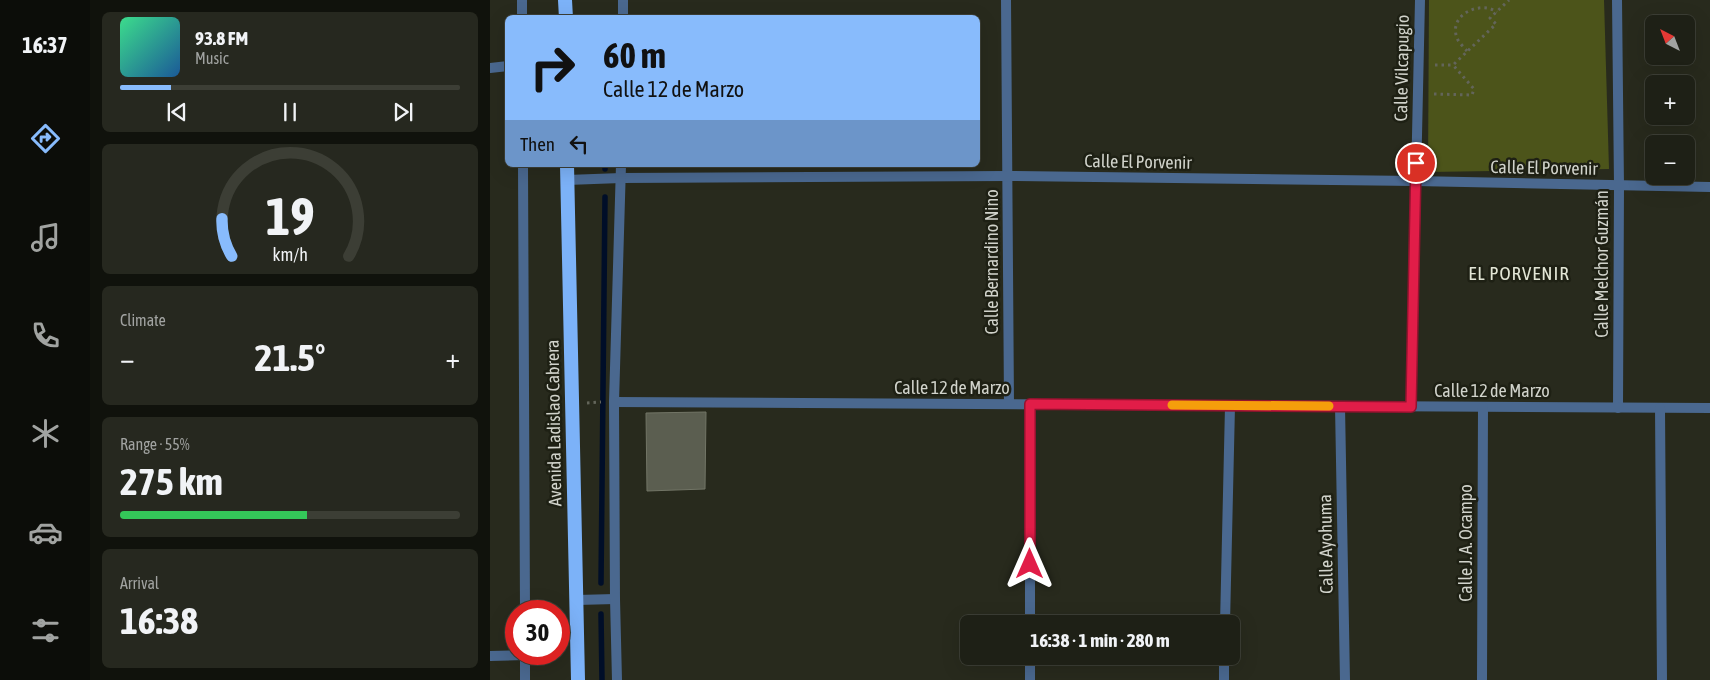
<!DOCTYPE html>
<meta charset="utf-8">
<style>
:root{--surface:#1e2016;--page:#26281f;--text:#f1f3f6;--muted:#a1a3a1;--line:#3c3e35;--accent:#88bbfc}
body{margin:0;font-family:"Asap Condensed",sans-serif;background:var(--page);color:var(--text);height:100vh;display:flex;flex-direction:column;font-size:19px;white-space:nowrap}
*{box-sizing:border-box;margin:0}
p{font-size:16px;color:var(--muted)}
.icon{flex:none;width:28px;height:28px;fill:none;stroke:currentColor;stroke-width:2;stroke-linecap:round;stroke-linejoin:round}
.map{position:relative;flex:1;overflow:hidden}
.sheet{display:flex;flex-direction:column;gap:12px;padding:12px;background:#10120c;width:400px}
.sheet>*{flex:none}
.top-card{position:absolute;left:15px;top:15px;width:475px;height:152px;border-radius:8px;box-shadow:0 5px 20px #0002,0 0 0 1px var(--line);background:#88bbfc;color:#111;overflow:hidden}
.needle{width:32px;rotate:318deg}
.tools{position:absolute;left:1155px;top:15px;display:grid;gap:10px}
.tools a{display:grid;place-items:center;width:50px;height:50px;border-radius:8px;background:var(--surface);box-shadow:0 5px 20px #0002,0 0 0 1px var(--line);font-size:25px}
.speed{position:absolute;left:15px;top:600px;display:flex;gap:10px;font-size:25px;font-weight:700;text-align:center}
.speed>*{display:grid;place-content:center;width:65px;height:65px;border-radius:50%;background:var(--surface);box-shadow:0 5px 20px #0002,0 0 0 1px var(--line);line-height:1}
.speed .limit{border:8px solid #d22;background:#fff;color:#111}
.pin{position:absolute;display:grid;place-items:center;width:42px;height:42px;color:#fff;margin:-21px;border:2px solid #fff;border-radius:50%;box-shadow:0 1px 5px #0007}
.me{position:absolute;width:55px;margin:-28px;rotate:0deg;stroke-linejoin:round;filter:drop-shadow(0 0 4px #0008)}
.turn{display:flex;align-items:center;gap:18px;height:105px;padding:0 15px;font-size:22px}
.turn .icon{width:65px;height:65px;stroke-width:2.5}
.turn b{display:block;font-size:35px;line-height:42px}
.then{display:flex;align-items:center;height:48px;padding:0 15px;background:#0003;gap:10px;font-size:19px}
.big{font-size:38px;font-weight:700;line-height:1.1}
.sheet .card{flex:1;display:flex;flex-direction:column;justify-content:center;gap:8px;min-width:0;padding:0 18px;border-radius:8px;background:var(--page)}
.sheet .dial{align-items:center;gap:0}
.dial svg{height:130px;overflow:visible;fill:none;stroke:var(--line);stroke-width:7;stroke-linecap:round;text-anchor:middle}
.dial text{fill:var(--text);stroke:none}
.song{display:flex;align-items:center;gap:15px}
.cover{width:60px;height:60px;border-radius:8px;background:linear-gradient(135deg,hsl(150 70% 55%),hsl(210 70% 35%))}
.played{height:5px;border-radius:2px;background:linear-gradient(90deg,var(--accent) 15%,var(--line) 15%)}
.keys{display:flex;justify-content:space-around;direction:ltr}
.heat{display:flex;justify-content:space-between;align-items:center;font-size:28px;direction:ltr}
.charge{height:8px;border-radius:4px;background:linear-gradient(90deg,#34c759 55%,var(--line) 0)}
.trip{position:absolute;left:470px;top:615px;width:280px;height:50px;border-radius:8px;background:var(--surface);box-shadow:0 5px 20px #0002,0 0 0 1px var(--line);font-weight:700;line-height:50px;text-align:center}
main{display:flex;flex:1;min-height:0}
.tab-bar{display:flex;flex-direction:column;width:90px;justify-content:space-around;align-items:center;background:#0c0d09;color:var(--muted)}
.tab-bar .icon{width:35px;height:35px}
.tab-bar .active{color:var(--accent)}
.tab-bar b{font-size:22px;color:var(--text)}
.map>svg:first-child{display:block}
</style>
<main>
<nav class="tab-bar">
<b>16:37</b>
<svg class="icon active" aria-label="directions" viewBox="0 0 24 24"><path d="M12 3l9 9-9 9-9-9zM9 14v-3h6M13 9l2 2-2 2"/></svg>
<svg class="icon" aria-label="music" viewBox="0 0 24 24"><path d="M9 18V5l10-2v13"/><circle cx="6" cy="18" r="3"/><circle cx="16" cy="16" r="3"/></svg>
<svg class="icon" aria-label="phone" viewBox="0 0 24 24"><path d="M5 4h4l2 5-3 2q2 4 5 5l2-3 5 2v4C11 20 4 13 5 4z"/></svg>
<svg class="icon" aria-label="climate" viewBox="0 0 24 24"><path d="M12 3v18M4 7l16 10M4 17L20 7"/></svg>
<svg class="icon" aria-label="car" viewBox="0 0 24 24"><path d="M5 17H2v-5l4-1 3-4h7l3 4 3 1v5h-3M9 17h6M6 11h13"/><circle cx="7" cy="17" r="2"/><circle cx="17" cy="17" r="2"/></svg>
<svg class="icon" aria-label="filters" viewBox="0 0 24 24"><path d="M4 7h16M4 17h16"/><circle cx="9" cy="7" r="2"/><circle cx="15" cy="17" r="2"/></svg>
</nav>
<section class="sheet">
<div class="card">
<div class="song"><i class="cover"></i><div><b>93.8 FM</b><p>Music</p></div></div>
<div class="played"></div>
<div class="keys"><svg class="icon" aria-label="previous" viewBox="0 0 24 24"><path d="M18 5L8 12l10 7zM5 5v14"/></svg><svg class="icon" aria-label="pause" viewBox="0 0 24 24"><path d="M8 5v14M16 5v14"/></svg><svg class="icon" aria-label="next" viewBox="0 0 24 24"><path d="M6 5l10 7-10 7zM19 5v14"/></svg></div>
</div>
<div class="card dial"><svg viewBox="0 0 100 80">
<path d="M14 69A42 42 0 1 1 86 69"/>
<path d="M14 69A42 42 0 0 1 8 46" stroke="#88bbfc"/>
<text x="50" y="56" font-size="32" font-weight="700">19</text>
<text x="50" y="72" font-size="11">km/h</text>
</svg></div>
<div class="card"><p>Climate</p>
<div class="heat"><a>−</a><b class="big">21.5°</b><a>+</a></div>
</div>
<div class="card"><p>Range · 55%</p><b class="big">275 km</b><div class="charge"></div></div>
<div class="card"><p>Arrival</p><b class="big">16:38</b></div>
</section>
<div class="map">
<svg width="1220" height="680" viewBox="0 0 1220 680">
<rect width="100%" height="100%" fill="#282a1d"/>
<path fill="#4c541a" d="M 939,0 L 1114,0 L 1119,169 L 938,172 Z"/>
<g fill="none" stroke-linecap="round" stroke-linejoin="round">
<g stroke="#000e28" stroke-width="5.5">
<path d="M 115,169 L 115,165"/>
<path d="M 111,583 L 115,197"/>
<path d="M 111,614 L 112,680"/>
</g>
</g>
<path fill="#5b5e50" stroke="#727566" d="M 216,412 L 215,489 L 157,491 L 156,413 Z"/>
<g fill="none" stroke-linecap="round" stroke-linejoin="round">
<g stroke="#63655a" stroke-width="3" stroke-dasharray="2.5 4" stroke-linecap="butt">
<path d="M 977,51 C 974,47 969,43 967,38 C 958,15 990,0 1007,12"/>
<path d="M 945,65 L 963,65 L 1006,24 L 1000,18 L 1019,0"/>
<path d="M 944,94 L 982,95 L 984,89 L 963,65"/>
<path d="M 97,403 L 111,402"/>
</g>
<g stroke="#4a688f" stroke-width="10">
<path d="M 32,0 L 32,18"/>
<path d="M 516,0 L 519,404"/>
<path d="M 1127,0 L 1129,186 L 1128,408"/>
<path d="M 133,18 L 133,0"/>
<path d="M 0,68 L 18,66"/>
<path d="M 33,165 L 35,611"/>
<path d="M 77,180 L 131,178 L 518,176 L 925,181 L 1220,187"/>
<path d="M 124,402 L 1220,408"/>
<path d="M 850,406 L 855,680"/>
<path d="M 921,407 L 930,0"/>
<path d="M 1170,408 L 1172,680"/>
<path d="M 87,600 L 125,599"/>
<path d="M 540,624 L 540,404"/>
<path d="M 735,624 L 740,406"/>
<path d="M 35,654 L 35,680"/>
<path d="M 0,656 L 35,655"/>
<path d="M 127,680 L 125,599 L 124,402 L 131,165"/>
<path d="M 540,680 L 540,656"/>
<path d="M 734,680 L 734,656"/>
<path d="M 992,680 L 993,407"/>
</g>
<g stroke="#7cb2f8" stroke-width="14">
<path d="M 75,0 L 76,18"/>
<path d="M 77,165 L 88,680"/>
</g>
</g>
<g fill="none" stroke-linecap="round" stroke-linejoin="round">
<g stroke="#92132f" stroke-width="12">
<path id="route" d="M 540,564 L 540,404 L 921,407 L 926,163"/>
</g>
<use href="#route" stroke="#e11d48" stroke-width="9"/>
<path stroke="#f59e0b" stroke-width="9" d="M 682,405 L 839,406"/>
</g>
<g text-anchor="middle" stroke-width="5" stroke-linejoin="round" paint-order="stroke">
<g font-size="18" fill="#d1d3cb" stroke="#1e2014">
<text transform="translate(912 68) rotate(-89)" y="6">Calle Vilcapugio</text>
<text transform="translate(648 162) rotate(1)" y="6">Calle El Porvenir</text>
<text transform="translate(1054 168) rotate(1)" y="6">Calle El Porvenir</text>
<text transform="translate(502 262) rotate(-90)" y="6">Calle Bernardino Nino</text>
<text transform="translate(1112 264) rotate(-90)" y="6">Calle Melchor Guzmán</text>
<text x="462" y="394">Calle 12 de Marzo</text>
<text x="1002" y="397">Calle 12 de Marzo</text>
<text transform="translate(64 423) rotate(-91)" y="6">Avenida Ladislao Cabrera</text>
<text transform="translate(976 543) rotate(-90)" y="6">Calle J. A. Ocampo</text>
<text transform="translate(836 544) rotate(-91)" y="6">Calle Ayohuma</text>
</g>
<g font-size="19" letter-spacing="1" fill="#e3e6d6" stroke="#1e2014">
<text x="1029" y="280">EL PORVENIR</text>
</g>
</g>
</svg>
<div class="tools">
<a><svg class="needle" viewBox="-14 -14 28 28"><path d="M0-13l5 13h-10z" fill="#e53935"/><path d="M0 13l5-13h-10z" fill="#a1a3a1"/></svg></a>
<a>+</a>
<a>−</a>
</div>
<div class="speed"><div class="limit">30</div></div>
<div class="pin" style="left:926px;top:163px;background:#d93025"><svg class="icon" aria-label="arrive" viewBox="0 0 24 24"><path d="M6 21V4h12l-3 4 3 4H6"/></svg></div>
<svg class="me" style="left:540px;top:564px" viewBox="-20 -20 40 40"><path d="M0-17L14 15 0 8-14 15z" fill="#e11d48" stroke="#fff" stroke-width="4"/></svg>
<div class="trip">16:38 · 1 min · 280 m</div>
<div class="top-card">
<div class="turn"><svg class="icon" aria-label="right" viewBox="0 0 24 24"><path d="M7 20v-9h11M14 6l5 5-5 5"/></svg><div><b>60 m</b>Calle 12 de Marzo</div></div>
<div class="then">Then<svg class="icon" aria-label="left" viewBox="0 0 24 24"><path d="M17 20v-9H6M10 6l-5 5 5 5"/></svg></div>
</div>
</div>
</main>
